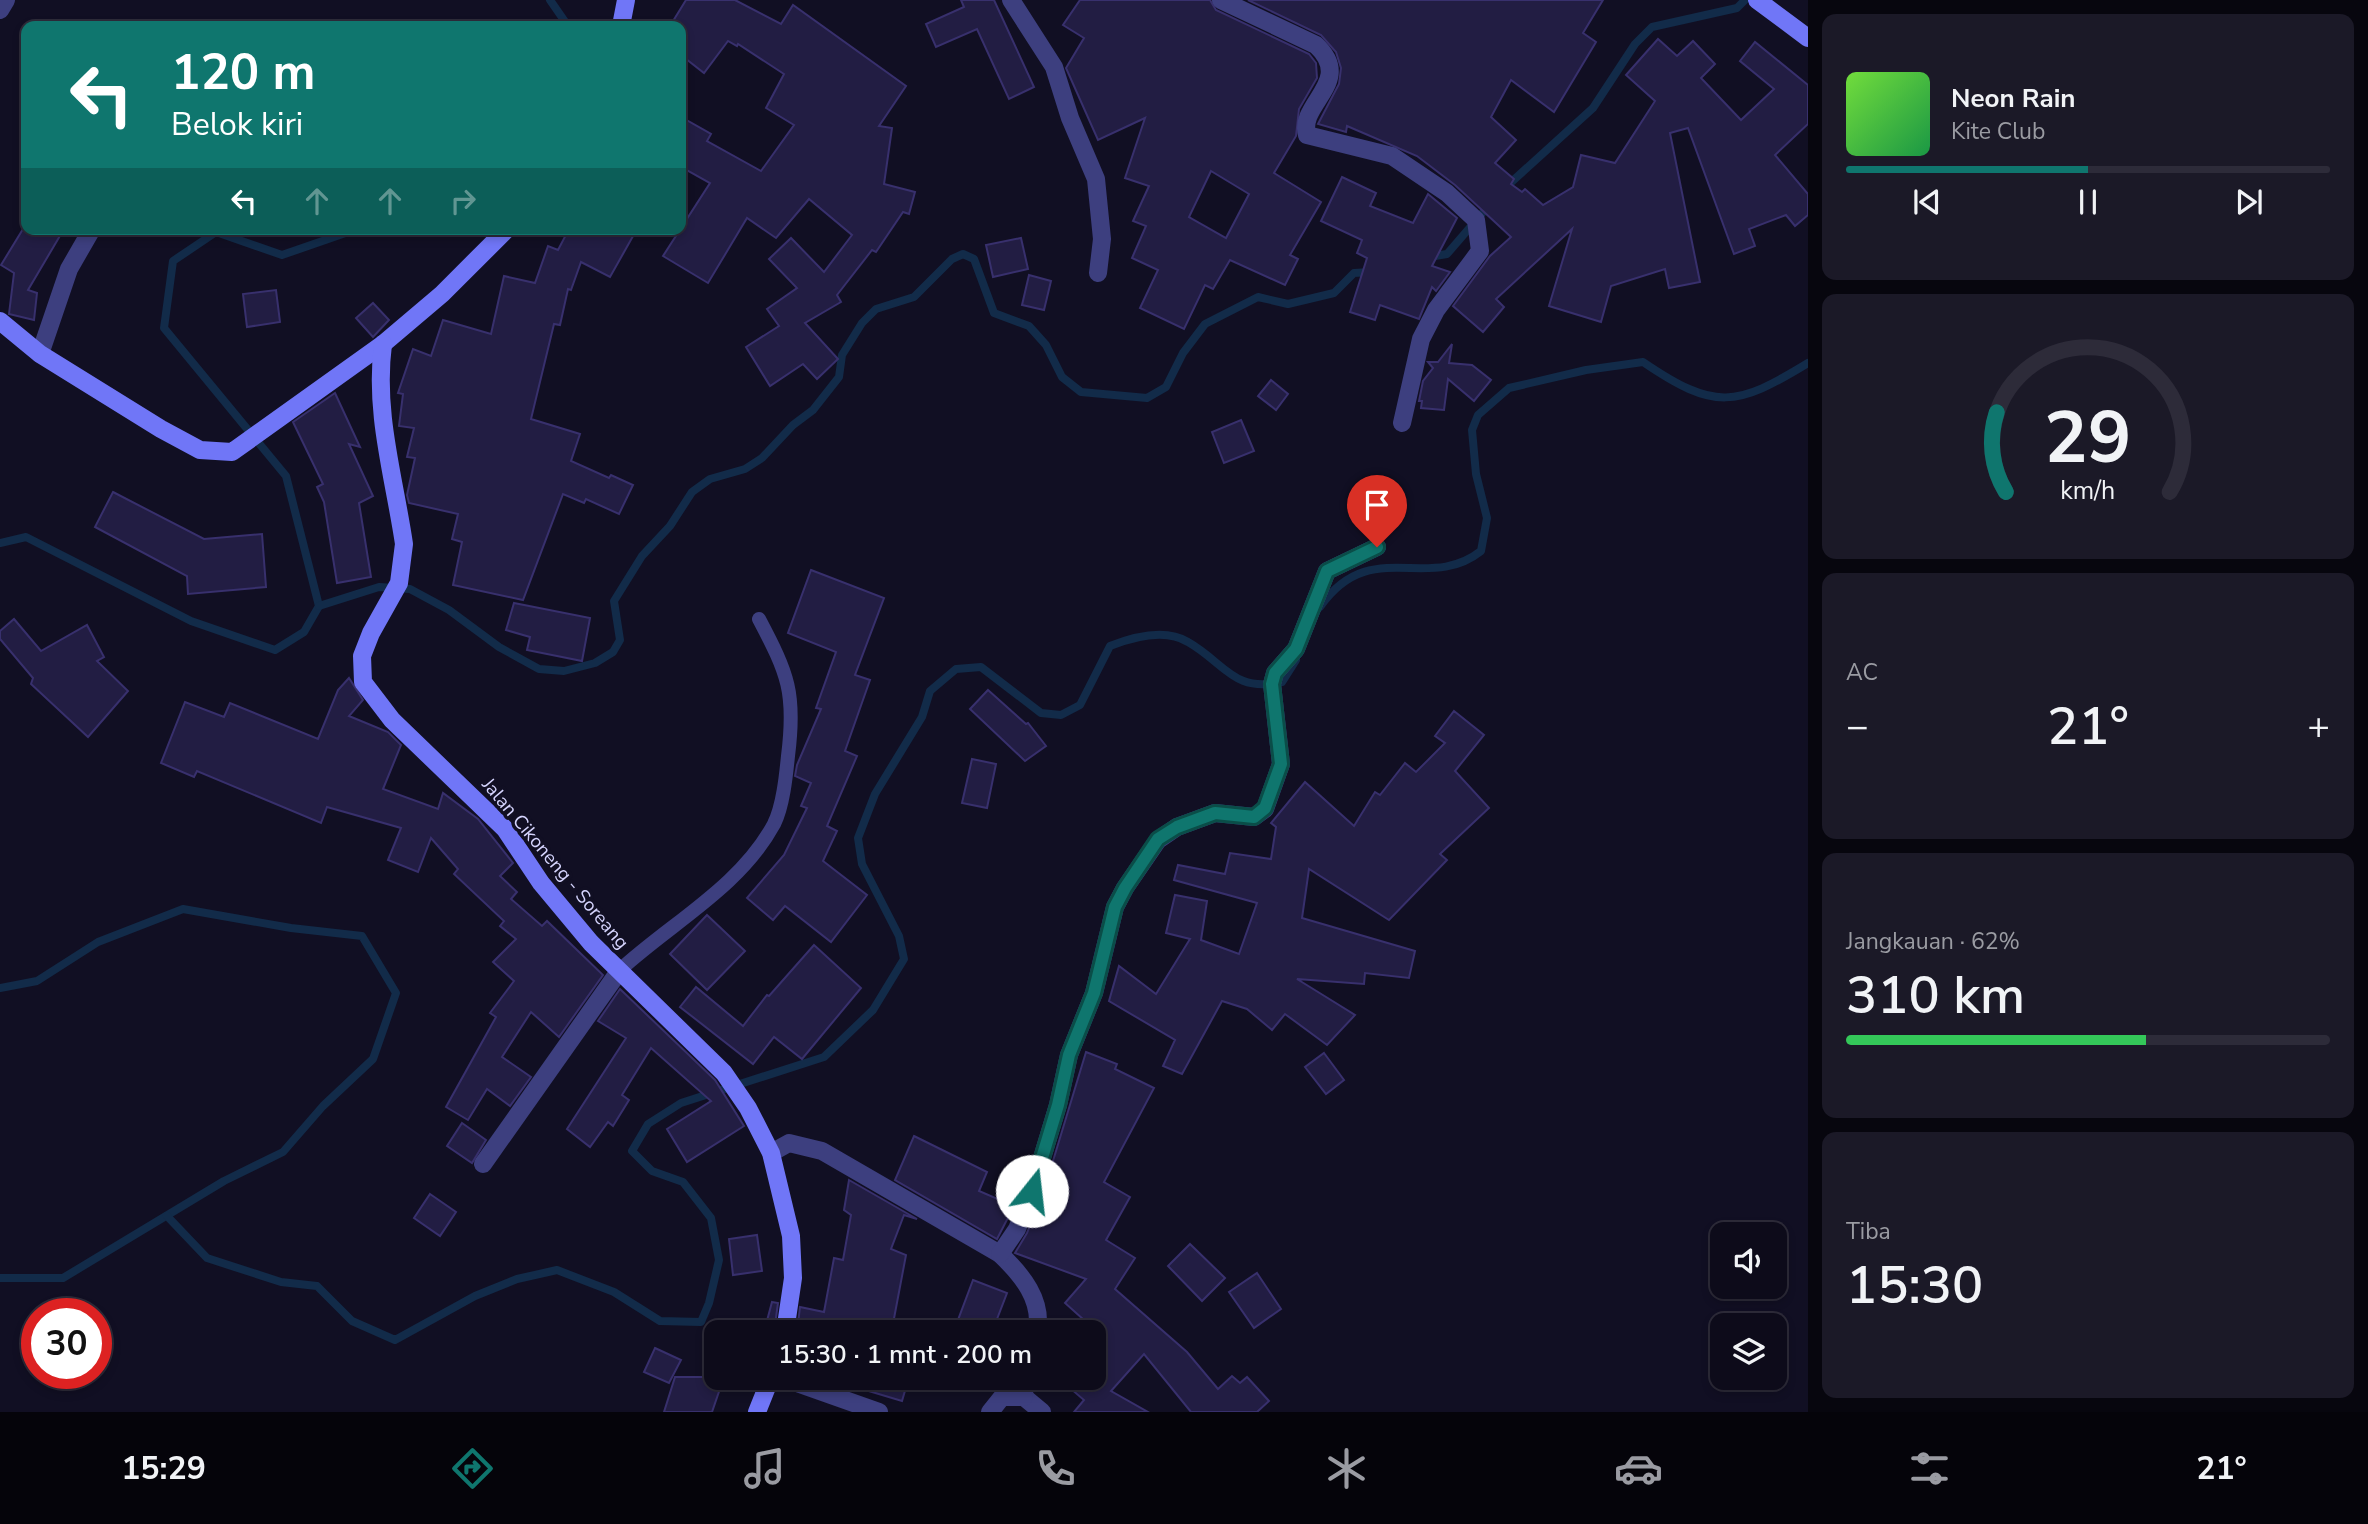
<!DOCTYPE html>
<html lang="id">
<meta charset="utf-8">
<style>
:root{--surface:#0d0b1a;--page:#1b1927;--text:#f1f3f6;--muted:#9a9ba2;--line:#2d2b39;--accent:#0f766e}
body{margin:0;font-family:"Nunito Sans",sans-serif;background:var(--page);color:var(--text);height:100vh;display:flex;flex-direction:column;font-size:26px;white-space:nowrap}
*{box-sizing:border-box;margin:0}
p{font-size:23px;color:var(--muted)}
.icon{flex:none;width:38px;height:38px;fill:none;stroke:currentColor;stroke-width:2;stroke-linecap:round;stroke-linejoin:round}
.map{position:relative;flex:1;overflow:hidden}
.drawer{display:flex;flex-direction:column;gap:14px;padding:14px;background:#07060e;width:560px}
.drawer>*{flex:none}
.banner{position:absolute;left:21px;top:21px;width:665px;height:214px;border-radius:14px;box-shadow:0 4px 10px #0003,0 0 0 2px var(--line);background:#0f766e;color:#fff;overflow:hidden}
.tools{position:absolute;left:1710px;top:1222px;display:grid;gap:14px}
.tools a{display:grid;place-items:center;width:77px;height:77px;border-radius:14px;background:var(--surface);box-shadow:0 4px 10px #0003,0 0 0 2px var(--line);font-size:35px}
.speed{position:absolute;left:21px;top:1298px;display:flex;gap:14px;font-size:35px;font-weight:700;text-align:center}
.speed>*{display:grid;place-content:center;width:91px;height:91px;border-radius:50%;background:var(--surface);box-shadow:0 4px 10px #0003,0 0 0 2px var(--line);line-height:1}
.speed .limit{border:10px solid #d22;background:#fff;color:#111}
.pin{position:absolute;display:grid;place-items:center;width:60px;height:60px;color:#fff;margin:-72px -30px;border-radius:50% 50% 50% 0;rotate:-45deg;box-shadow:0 0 7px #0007}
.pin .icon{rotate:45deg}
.me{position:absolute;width:77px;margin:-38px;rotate:16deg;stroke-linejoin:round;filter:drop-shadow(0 0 5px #0008)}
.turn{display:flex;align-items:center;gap:24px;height:147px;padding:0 35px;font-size:32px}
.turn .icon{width:91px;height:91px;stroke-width:2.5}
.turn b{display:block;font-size:49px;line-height:60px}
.lanes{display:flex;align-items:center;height:66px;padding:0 35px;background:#0003;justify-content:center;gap:35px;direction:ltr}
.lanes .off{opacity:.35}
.big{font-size:52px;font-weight:600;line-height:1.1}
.drawer .card{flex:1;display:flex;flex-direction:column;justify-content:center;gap:10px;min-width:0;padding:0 24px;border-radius:14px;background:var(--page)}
.drawer .dial{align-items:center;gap:0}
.dial svg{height:182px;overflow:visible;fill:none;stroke:var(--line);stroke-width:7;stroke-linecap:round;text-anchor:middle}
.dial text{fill:var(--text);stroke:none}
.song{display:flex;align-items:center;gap:21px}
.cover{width:84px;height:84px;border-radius:10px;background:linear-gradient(135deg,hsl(100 70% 55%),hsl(140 70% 35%))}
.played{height:7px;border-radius:4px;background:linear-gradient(90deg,var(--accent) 50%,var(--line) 50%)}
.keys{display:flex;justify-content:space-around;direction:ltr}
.heat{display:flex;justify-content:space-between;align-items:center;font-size:38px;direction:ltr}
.charge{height:10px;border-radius:5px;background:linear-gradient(90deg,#34c759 62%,var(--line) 0)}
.trip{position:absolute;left:704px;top:1320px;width:402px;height:70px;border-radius:14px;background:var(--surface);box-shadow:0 4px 10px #0003,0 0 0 2px var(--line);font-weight:600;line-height:70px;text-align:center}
.tabs{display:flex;height:112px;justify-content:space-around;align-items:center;background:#05040a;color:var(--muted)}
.tabs .icon{width:49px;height:49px}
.tabs .active{color:var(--accent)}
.tabs b{font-size:32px;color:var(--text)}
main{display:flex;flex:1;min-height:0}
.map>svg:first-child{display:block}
</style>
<main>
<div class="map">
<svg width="1808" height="1412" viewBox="0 0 1808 1412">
<rect width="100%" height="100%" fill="#110f23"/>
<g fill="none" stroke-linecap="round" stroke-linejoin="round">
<g stroke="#122b49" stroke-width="8">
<path d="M 550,0 L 568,26"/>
<path d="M 1507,186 L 1593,108 L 1635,44 L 1652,27 L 1737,8 L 1745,0"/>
<path d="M 1429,257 L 1447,254 L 1491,203"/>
<path d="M 0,543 L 26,537 L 191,621 L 275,650 L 304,632 L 319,606 L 286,476 L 164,328 L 173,261 L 216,232 L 282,255 L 357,229"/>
<path d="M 319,606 L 379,587 L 410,589 L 449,610 L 499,647 L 539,669 L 564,671 L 595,663 L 613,652 L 620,640 L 614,601 L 642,556 L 670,526 L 692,492 L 710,479 L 745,469 L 762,458 L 793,425 L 813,410 L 839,377 L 842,355 L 862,323 L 876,309 L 914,297 L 952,259 L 963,254 L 974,259 L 994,313 L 1029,326 L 1046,345 L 1062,377 L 1081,392 L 1147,398 L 1166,387 L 1183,353 L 1205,324 L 1258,297 L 1288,304 L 1334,293 L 1354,273 L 1371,272"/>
<path d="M 1320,607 C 1370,535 1428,593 1481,551 L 1487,518 L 1476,474 L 1472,430 L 1478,415 L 1509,388 L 1586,370 L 1643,362 C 1715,411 1736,407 1808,363"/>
<path d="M 0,988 L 37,981 L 98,942 L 183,909 L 291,928 L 362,936 L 396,993 L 373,1059 L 323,1106 L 283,1152 L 224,1181 L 63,1278 L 0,1278"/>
<path d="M 167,1216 L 207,1258 L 281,1282 L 317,1286 L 352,1321 L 395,1340 L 475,1296 L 517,1279 L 557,1270 L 614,1292 L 660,1321 L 701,1322 L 709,1303 L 719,1260 L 711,1218 L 683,1182 L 652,1171 L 632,1151 L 648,1124 L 681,1103 L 824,1057 L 873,1010 L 904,959 L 899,936 L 862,864 L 858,838 L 875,794 L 922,717 L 930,691 L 956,669 L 981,667 L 1041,713 L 1061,715 L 1080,705 L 1110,646 C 1133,637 1165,628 1188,642 C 1225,663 1233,693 1282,682 L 1296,660"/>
</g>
</g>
<g fill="#221d43" stroke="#38306d" stroke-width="2" fill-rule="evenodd">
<path d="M 686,0 L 735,0 L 781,24 L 793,5 L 906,86 L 879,126 L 892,128 L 884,184 L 915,192 L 909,214 L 903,212 L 876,252 L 872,250 L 837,295 L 841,302 L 805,323 L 838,359 L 817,379 L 803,364 L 770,386 L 746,347 L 779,326 L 767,309 L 797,288 L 769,259 L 791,238 L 824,272 L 852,235 L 809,199 L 776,238 L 747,218 L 708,283 L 663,256 L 710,183 L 681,167 L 681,117 L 711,134 L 707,141 L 761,171 L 794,125 L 766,108 L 784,74 L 738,44 L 737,46 L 728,41 L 704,73 L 681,55 L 681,26 L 670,26 Z"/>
<path d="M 961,0 L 994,0 L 1034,87 L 1009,99 L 977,29 L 936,47 L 926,24 L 964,7 Z"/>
<path d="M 1080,0 L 1210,0 L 1216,10 L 1309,54 L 1316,63 L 1317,78 L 1299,109 L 1296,136 L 1274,173 L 1321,202 L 1290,255 L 1298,259 L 1285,285 L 1230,260 L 1213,289 L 1205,285 L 1184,329 L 1140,308 L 1158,270 L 1132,258 L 1146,226 L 1133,221 L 1149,186 L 1125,178 L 1145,118 L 1098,140 L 1066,68 L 1084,38 L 1063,25 ZM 1211,171 L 1249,194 L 1226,238 L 1189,217 Z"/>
<path d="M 1248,0 L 1603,0 L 1583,33 L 1596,42 L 1554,112 L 1511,80 L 1491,117 L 1516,140 L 1495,163 L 1514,179 L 1511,184 L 1522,192 L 1525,189 L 1543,205 L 1573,187 L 1581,155 L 1615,163 L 1655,101 L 1626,75 L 1658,39 L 1677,56 L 1693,41 L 1715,64 L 1701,78 L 1741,120 L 1774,89 L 1740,61 L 1755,42 L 1808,85 L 1808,124 L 1775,155 L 1808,194 L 1808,215 L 1795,226 L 1786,215 L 1749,229 L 1755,246 L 1734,254 L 1688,128 L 1670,133 L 1700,282 L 1669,288 L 1665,269 L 1611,286 L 1601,322 L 1549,306 L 1572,229 L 1496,299 L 1504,307 L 1483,332 L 1453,306 L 1490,256 L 1511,237 L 1455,185 L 1417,156 L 1347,126 L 1346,132 L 1318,124 L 1339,84 L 1341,68 L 1336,52 L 1321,35 Z"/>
<path d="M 1342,177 L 1376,193 L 1370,206 L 1413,223 L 1428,194 L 1457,218 L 1432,266 L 1450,272 L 1436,291 L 1432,287 L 1419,319 L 1380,305 L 1375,320 L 1350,312 L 1367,258 L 1357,253 L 1362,240 L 1321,221 Z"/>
<path d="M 23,229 L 64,229 L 28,290 L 37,293 L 34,320 L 9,314 L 14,273 L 1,265 Z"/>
<path d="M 569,229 L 637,229 L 610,277 L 581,262 L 571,290 L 568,289 L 560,325 L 554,324 L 531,419 L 580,434 L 571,461 L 609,478 L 611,475 L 633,485 L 619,514 L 586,499 L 584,503 L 563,494 L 523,600 L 453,585 L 462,542 L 452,539 L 458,514 L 409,503 L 407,495 L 415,458 L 407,457 L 414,428 L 399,426 L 403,394 L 398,393 L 413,349 L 431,356 L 443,320 L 491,334 L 504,276 L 535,283 L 548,246 L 558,250 Z"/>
<path d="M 1021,238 L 1028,269 L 993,277 L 986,245 Z"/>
<path d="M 1029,275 L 1051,281 L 1044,310 L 1022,305 Z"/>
<path d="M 276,290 L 280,322 L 247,327 L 243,294 Z"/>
<path d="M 373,303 L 389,320 L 373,337 L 356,318 Z"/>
<path d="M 1452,344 L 1449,363 L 1472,365 L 1491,380 L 1474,401 L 1448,379 L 1444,410 L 1421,408 L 1422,401 L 1419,401 L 1423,381 L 1433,368 L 1428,362 L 1438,362 Z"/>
<path d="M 1271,380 L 1288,394 L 1276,410 L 1258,396 Z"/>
<path d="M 335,393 L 360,447 L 349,444 L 373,496 L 359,503 L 371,577 L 337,583 L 324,502 L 317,487 L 323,484 L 293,422 Z"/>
<path d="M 1241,420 L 1254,451 L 1224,463 L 1212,432 Z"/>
<path d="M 113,492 L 204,539 L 262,534 L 266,587 L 188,594 L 187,576 L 95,527 Z"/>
<path d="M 811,570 L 884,598 L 855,675 L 870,680 L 845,751 L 857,756 L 827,826 L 837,831 L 823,861 L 867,895 L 831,942 L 785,906 L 773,920 L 747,898 L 784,855 L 807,808 L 801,806 L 811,783 L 795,776 L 797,765 L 821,709 L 816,708 L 836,652 L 788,633 Z"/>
<path d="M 514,603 L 590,618 L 582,661 L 527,650 L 530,637 L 506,630 Z"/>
<path d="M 14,619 L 41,651 L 87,625 L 104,657 L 97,661 L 128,691 L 88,737 L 31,684 L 33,678 L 0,639 L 0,631 Z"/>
<path d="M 349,678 L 363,700 L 349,716 L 388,732 L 401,745 L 383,789 L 438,809 L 443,793 L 478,819 L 513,863 L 500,876 L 517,892 L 511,899 L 542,926 L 547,921 L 603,975 L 559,1037 L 531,1012 L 502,1057 L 531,1077 L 510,1106 L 487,1089 L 468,1120 L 446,1107 L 496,1017 L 490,1013 L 514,981 L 493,962 L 516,939 L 500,926 L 504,921 L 454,874 L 458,869 L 431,838 L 418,872 L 388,860 L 401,828 L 327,807 L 321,823 L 197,771 L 194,777 L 161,763 L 185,702 L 224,717 L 230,703 L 318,739 L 338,690 Z"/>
<path d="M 988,690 L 1026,724 L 1028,723 L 1046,746 L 1025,761 L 970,709 Z"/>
<path d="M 1454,711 L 1484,735 L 1455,771 L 1489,808 L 1440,854 L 1447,860 L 1389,920 L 1309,869 L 1302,918 L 1415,951 L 1409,978 L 1365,973 L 1364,984 L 1297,979 L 1355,1015 L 1327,1045 L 1285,1014 L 1272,1030 L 1247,1009 L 1222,1001 L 1182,1074 L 1163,1066 L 1175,1040 L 1109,1001 L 1119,966 L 1156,994 L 1190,939 L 1166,933 L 1175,895 L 1207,901 L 1201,940 L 1239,954 L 1257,903 L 1174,880 L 1178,865 L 1225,874 L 1230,853 L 1271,859 L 1276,827 L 1271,823 L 1305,782 L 1354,826 L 1375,792 L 1380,795 L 1405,763 L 1416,772 L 1445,743 L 1435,736 Z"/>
<path d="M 972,759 L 996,764 L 987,808 L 962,803 Z"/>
<path d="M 707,915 L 745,951 L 707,990 L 670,954 Z"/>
<path d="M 814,945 L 861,988 L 802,1059 L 774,1037 L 753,1064 L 680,1007 L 696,987 L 743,1026 L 767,995 L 769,996 Z"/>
<path d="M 620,989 L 715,1080 L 744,1126 L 687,1162 L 667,1129 L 711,1101 L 651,1048 L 622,1095 L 629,1100 L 613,1126 L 608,1122 L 590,1147 L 567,1129 L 626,1038 L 598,1021 Z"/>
<path d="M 1086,1052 L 1117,1064 L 1115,1069 L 1154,1088 L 1104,1182 L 1130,1197 L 1106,1240 L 1135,1258 L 1115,1289 L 1187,1352 L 1218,1389 L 1232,1376 L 1240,1383 L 1247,1377 L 1269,1401 L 1257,1412 L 1191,1412 L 1144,1354 L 1111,1391 L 1148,1412 L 1074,1412 L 1084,1400 L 1071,1389 L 1081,1377 L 1094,1377 L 1094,1329 L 1065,1303 L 1086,1279 L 1015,1253 L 1027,1233 L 1043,1194 Z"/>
<path d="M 1324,1053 L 1344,1080 L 1326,1094 L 1305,1067 Z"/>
<path d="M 462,1123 L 486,1140 L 472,1163 L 447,1146 Z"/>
<path d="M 914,1136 L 987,1172 L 979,1191 L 1014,1206 L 997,1239 L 895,1180 Z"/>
<path d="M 849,1180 L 917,1219 L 904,1215 L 891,1249 L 906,1255 L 892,1329 L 885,1328 L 884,1332 L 797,1332 L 800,1307 L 824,1312 L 834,1258 L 843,1260 L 851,1215 L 844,1210 Z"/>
<path d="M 430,1194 L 456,1212 L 440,1236 L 414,1218 Z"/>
<path d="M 757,1235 L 762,1271 L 733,1275 L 729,1239 Z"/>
<path d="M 1190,1244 L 1225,1278 L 1202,1301 L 1168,1266 Z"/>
<path d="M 1257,1273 L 1281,1309 L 1254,1328 L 1229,1292 Z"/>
<path d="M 973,1280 L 1007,1293 L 992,1332 L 958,1320 Z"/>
<path d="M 772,1302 L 778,1303 L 774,1332 L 764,1332 Z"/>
<path d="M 655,1348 L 681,1360 L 669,1383 L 644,1372 Z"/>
<path d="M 675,1377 L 724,1377 L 712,1412 L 664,1412 Z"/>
<path d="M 843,1377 L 909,1377 L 902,1401 L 842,1383 Z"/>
</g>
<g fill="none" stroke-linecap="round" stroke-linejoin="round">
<path stroke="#3d3f7f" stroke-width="14" d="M 620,970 C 671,923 740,887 774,824 C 783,806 786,776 788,756 C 796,693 788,674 759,619"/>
<g stroke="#3d3f7f" stroke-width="18">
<path d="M 1011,0 L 1054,67 L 1070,118 L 1096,179 L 1102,239 L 1098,273"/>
<path d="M 1221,0 L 1316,45 C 1355,82 1298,103 1307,135 L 1392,156 L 1447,193 L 1476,220 L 1480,251 L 1436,310 L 1421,339 L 1402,423"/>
<path d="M 0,10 L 6,0"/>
<path d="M 40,354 L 69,269 L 92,229"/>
<path d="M 771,1153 L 789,1143 L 822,1151 L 1000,1254 C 1022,1275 1043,1300 1037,1332"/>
<path d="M 483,1164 L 620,970"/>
<path d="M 1000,1254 L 1017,1229 L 1032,1191 L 1058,1105 L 1069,1055 L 1094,993 L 1115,907 L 1125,888 L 1158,840 L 1177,827 L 1215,813 L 1254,817 L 1265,809 L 1281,764 L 1272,684 L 1275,673 L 1296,649 L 1327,571 L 1377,547"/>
<path d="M 780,1377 L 879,1412"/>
<path d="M 1025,1377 L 1024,1397 L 1042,1412"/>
<path d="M 990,1412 L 1002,1397 L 1024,1397"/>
</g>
<g stroke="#7076f7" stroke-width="18">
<path d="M 1757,0 L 1808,38"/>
<path d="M 621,26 L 626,0"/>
<path d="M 0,321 L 40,354 L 161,429 L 200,450 L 232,452 L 383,344 L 442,294 L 507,229"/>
<path d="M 383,344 C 374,413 394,476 404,544 L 399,583 L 371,633 L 362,656 L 363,682 L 392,720 L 505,829 L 541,883 L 591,943 L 724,1073 L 748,1108 L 771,1153 L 791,1236 L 793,1278 L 785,1332"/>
<path d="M 757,1412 L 771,1377"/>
</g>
</g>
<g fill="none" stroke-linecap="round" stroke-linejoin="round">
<g stroke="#0a4d48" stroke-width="18">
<path id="route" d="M 1032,1191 L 1058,1105 L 1069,1055 L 1094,993 L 1115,907 L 1125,888 L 1158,839 L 1177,827 L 1215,813 L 1254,817 L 1265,808 L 1281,764 L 1272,684 L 1275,673 L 1296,649 L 1327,571 L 1377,547"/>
</g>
<use href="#route" stroke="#0f766e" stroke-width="12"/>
</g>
<g text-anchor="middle" stroke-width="7" stroke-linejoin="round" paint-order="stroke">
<g font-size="19" fill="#d5d4fd" stroke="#110f23">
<text transform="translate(556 863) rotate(50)" y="7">Jalan Cikoneng - Soreang</text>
</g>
</g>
</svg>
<div class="tools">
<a><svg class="icon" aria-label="sound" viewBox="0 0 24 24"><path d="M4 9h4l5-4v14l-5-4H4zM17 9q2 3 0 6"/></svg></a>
<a><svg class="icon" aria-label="layers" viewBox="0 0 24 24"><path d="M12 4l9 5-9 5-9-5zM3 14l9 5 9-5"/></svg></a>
</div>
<div class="speed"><div class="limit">30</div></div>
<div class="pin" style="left:1377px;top:547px;background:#d93025"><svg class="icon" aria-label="arrive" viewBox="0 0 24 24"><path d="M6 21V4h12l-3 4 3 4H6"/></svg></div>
<svg class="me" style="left:1032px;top:1191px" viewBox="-20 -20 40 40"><circle r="19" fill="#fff"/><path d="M0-13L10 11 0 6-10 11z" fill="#0f766e"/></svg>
<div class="trip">15:30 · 1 mnt · 200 m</div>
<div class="banner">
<div class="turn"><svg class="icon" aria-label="left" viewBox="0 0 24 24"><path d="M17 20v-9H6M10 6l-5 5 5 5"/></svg><div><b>120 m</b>Belok kiri</div></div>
<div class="lanes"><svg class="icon" aria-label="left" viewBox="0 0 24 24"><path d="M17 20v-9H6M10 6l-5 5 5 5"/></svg><svg class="icon off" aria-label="ahead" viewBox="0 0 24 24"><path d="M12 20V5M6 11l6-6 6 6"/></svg><svg class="icon off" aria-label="ahead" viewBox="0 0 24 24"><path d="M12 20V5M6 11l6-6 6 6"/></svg><svg class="icon off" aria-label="right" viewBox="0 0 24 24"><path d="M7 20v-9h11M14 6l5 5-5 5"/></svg></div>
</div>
</div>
<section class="drawer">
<div class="card">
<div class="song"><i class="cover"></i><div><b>Neon Rain</b><p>Kite Club</p></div></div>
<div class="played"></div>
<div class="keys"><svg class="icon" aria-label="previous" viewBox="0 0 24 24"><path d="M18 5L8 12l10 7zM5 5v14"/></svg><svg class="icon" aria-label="pause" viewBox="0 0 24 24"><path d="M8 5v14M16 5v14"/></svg><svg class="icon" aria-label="next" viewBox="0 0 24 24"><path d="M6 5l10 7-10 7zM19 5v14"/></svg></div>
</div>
<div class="card dial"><svg viewBox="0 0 100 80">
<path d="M14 69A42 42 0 1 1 86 69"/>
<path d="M14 69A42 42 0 0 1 10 34" stroke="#0f766e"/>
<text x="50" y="56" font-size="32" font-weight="700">29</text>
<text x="50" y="72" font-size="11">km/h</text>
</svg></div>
<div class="card"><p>AC</p>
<div class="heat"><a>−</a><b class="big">21°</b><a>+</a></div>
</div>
<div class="card"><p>Jangkauan · 62%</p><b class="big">310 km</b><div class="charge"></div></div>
<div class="card"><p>Tiba</p><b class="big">15:30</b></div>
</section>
</main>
<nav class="tabs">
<b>15:29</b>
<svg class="icon active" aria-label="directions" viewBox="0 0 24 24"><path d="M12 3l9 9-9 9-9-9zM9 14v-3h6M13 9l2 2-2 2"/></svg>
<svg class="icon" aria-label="music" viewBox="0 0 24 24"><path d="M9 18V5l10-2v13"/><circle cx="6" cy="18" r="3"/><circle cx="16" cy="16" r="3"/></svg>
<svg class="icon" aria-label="phone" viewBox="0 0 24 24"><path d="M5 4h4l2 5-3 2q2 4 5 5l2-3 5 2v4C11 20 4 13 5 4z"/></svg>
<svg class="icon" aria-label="climate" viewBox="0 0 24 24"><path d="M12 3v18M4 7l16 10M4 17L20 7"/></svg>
<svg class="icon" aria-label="car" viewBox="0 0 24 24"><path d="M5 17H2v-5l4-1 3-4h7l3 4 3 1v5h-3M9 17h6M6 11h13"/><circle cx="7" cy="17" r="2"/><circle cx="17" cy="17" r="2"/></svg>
<svg class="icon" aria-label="filters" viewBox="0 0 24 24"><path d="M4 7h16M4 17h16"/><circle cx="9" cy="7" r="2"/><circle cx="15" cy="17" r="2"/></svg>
<b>21°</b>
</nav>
